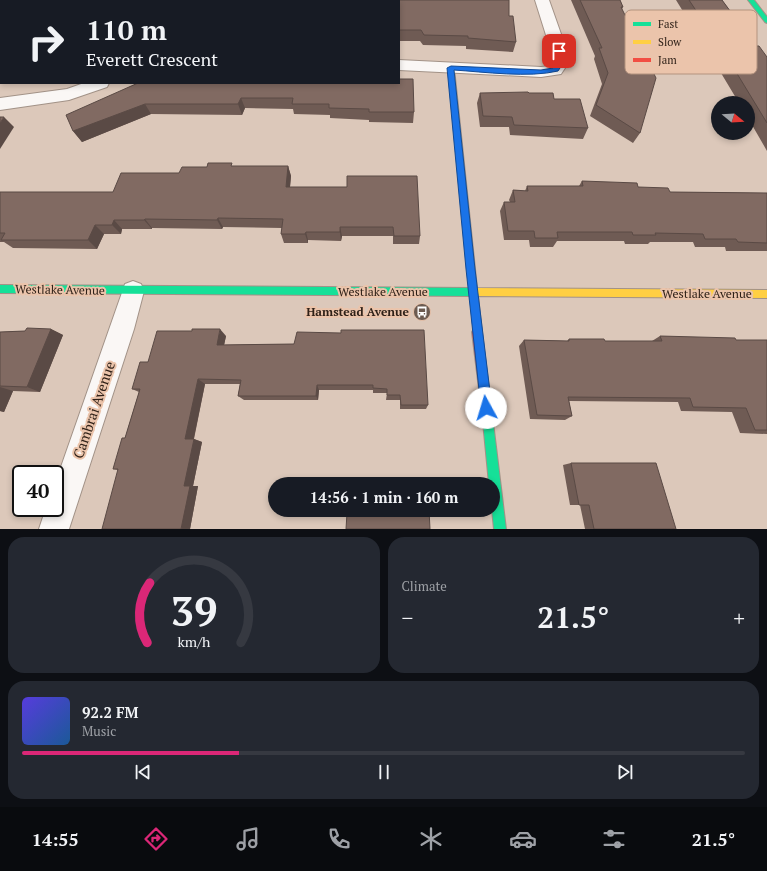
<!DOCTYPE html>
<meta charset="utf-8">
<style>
:root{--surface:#171b24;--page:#242831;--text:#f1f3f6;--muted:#9ea1a6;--line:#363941;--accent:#db2777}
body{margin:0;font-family:"PT Serif",serif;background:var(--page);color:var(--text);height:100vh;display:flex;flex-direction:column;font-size:15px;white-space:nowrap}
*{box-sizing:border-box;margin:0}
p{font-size:13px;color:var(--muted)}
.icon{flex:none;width:22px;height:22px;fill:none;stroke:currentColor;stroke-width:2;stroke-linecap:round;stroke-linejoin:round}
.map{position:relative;height:529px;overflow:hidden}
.side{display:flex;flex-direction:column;gap:8px;padding:8px;background:#0d0f14;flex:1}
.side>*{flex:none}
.hud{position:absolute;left:0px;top:0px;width:400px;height:84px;box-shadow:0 2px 6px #0003;background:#171b24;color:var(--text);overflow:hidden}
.needle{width:26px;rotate:108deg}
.buttons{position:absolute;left:711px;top:96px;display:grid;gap:8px}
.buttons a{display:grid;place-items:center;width:44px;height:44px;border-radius:50%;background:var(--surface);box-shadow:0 2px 6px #0003;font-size:20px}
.speed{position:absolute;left:12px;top:465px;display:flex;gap:8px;font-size:20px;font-weight:700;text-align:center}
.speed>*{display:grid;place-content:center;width:52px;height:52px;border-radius:50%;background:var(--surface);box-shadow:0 2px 6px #0003;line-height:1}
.speed .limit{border:2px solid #111;border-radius:6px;background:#fff;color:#111}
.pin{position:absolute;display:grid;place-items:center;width:34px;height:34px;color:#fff;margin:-17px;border-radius:8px;box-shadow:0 2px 6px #0006}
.me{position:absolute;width:44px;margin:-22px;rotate:354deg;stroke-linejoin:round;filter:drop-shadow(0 0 3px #0008)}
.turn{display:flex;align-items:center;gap:14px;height:84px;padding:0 20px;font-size:18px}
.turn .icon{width:52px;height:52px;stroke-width:2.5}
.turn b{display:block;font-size:28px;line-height:34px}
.big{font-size:30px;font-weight:700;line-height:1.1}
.side .tile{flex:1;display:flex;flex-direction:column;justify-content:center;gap:6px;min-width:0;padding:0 14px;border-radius:16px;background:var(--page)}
.side .dial{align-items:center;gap:0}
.dial svg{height:104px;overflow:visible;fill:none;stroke:var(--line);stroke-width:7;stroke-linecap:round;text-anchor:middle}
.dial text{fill:var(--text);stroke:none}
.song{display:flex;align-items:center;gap:12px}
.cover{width:48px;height:48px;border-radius:6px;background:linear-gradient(135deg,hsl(250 70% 55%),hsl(210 70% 35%))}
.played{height:4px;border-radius:2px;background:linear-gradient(90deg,var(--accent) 30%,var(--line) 30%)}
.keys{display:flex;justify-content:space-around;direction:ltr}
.heat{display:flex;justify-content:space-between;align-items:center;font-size:22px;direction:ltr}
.side .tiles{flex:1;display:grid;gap:8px;grid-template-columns:1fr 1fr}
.tile:last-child{grid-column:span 2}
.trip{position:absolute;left:268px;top:477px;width:232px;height:40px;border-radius:20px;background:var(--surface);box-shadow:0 2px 6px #0003;font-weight:700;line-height:40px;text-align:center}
.dock{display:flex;height:64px;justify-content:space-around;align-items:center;background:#090b0e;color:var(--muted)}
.dock .icon{width:28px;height:28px}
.dock .current{color:var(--accent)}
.dock b{font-size:18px;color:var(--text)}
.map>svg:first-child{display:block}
</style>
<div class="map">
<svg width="767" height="529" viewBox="0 0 767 529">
<rect width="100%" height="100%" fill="#dcc8ba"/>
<path fill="#c0bb98" d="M 154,0 L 366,0 L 153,1 Z"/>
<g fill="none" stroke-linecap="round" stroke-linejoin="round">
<g stroke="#a29287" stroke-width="2">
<g id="street">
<path d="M 535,0 L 549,0 L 567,51 L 569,62 L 561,74 L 541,77 L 399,70 L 399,60 L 541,67 L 550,66 L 553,62 L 551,51 Z"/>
<path d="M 84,83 L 109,83 L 107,87 L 69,100 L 0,110 L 0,98 L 67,89 Z"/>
<path d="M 133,281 L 141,284 L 144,291 L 134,329 L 69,529 L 39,529 L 46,508 L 55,508 L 55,484 L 125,284 Z"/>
</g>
</g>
<g stroke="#a29287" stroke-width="2">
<g id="fast">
<path d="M 748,0 L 754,0 L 767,17 L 767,23 L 765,22 Z"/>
<path d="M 0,285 L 474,288 L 477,289 L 479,292 L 477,295 L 474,296 L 0,293 Z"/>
<path d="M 488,417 L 492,418 L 493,422 L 506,529 L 494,529 L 492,510 L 493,510 L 493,484 L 489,484 L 483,422 L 484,418 Z"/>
</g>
</g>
<g stroke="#a29287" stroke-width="2">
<path id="slow" d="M 451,66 L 454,68 L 477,288 L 767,290 L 767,298 L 478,296 L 482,332 L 480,335 L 477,337 L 474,335 L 448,68 Z"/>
</g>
<g stroke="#a29287" stroke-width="2">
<path id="jam" d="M 477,327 L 480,329 L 482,332 L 493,422 L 492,426 L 488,427 L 484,426 L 483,422 L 472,332 L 474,329 Z"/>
</g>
<use href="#street" fill="#faf7f5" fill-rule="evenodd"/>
<use href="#fast" fill="#16e098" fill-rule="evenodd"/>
<use href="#slow" fill="#ffcf43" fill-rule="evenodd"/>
<use href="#jam" fill="#f24e42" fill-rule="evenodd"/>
</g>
<g fill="#6f5b54">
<path d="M 571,0 L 620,0 L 623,7 L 622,9 L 640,133 L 633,143 L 590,116 L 602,84 L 594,59 L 595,56 Z"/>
<path d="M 676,0 L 722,0 L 756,46 L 767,57 L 767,151 L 748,118 L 748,103 L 739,103 L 721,73 Z"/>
<path d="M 399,1 L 509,16 L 516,42 L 513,52 L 466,49 L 466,46 L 423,45 L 420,41 L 399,41 Z"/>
<path d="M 1,49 L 1,79 L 0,79 L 0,50 Z"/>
<path d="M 138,83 L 399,83 L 414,112 L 413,123 L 369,122 L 369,120 L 330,118 L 330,115 L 294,114 L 293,109 L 245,108 L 242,115 L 151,114 L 82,142 L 73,131 Z"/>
<path d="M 480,93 L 529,93 L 554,99 L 588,128 L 583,139 L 510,135 L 509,127 L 480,127 L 477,103 Z"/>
<path d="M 233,166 L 288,166 L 291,176 L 290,187 L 420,236 L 419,244 L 393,244 L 393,236 L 342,236 L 341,241 L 308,240 L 308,243 L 284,243 L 281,234 L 282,228 L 223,227 L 222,229 L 152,228 L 152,229 L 122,229 L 121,234 L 104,234 L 97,249 L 13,248 L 4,242 L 0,242 L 0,192 L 113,192 L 179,173 L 207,167 Z"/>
<path d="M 582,181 L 638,187 L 670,192 L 767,193 L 767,251 L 726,251 L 725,247 L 695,247 L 693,242 L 650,242 L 648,244 L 625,244 L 624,241 L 557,241 L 553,247 L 530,247 L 529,240 L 504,240 L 500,211 L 504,202 L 510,202 L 509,200 L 513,190 L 525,191 L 527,186 L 579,186 Z"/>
<path d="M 51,329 L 63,335 L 40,392 L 13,391 L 4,412 L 0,411 L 0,332 L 25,331 Z"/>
<path d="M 192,331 L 226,336 L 224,345 L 294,344 L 428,405 L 426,409 L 400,409 L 400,400 L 386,400 L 387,393 L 373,393 L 373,390 L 319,390 L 318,400 L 244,400 L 238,396 L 240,384 L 205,384 L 194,439 L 202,442 L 193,486 L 198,486 L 190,529 L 118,470 L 113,469 L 125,438 L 139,392 L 132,389 L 148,362 Z"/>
<path d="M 660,336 L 736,340 L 767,340 L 767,434 L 740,433 L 732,412 L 681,411 L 678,402 L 569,401 L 572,416 L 565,420 L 530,419 L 519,346 L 524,340 L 567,341 L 569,339 L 605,341 L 652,341 Z"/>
<path d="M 571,463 L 676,529 L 585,529 L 580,505 L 570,505 L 563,465 Z"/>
</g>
<g fill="#5a4a45">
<rect x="94" y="0" width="8" height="1"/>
<path d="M 241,98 L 245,108 L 242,115 L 238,104 Z"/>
<path d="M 145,104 L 151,114 L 82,142 L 73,131 Z"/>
<path d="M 4,117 L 14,127 L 0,149 L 0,123 Z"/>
<path d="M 288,166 L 291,176 L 289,197 L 286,187 Z"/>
<path d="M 218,218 L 223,227 L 222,229 L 217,220 Z"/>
<path d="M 145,219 L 152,228 L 152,229 L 144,220 Z"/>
<path d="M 114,220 L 122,229 L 121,234 L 112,225 Z"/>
<path d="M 95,225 L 104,234 L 97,249 L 88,240 Z"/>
<path d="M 340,227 L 342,236 L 341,241 L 340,232 Z"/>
<path d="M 306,232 L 308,240 L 308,243 L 305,234 Z"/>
<path d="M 51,329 L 63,335 L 40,392 L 27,387 Z"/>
<path d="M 220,329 L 226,336 L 223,350 L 217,345 Z"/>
<path d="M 198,379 L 205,384 L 193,442 L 185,439 Z"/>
<path d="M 317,385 L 319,390 L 318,400 L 316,396 Z"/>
<path d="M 0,387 L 13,391 L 4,412 L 0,411 Z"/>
<path d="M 194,439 L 202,442 L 193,486 L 198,486 L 190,529 L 181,529 L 184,486 Z"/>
</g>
<g fill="#816a62" stroke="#5a4a45">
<path d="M 37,0 L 94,0 L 94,1 L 36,1 Z"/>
<path d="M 374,0 L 509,0 L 509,16 L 513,16 L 516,42 L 468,38 L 468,36 L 424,35 L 421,30 L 399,30 L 399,1 L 374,1 Z"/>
<path d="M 580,0 L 620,0 L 623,7 L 621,7 L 656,78 L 640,133 L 596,105 L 608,73 L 599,48 L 602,48 Z"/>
<path d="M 689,0 L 722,0 L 756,46 L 759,46 L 767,57 L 767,123 L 730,62 Z"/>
<path d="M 1,49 L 1,68 L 0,68 L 0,50 Z"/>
<path d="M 399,79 L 413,79 L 414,112 L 369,112 L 369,109 L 329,108 L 329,104 L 292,104 L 293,98 L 241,98 L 238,104 L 145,104 L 73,131 L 66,115 L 138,83 L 399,83 Z"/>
<path d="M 528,92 L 529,93 L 553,93 L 554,99 L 580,99 L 588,128 L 514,125 L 512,117 L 483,116 L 480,93 Z"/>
<path d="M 0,117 L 4,117 L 0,123 Z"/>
<path d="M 208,163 L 232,163 L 231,166 L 288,166 L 286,187 L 347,187 L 347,176 L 417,176 L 420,236 L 394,236 L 393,227 L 340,227 L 340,232 L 306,232 L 305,234 L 281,234 L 283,219 L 218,218 L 217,220 L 145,219 L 144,220 L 114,220 L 112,225 L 95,225 L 88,240 L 1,240 L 5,233 L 0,233 L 0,192 L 113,192 L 121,173 L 179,173 L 182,167 L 207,167 Z"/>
<path d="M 582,181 L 637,183 L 638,187 L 668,188 L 670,192 L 767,193 L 767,243 L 738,242 L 736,239 L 705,239 L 703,234 L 655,233 L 656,235 L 633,235 L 632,232 L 557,232 L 558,238 L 535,238 L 534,231 L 508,231 L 504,202 L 515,202 L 513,190 L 528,191 L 527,186 L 583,186 Z"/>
<path d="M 27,328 L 51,329 L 27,387 L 0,386 L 0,332 L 25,331 Z"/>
<path d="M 192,329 L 220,329 L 217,345 L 294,344 L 297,332 L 341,333 L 341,330 L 424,330 L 428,405 L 401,405 L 400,395 L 387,395 L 387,389 L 373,388 L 373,385 L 317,385 L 316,396 L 238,396 L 241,380 L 198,379 L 185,439 L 194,439 L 184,486 L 190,486 L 181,529 L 102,529 L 118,469 L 113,469 L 122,438 L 125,438 L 140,389 L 132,389 L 140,362 L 148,362 L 157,331 L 192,331 Z"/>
<path d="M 660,336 L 735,338 L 736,340 L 767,340 L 767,430 L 755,430 L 746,408 L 693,407 L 690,398 L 568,397 L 572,416 L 537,415 L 524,340 L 569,341 L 569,339 L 604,339 L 605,341 L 662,341 Z"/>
<path d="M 571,463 L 656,463 L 676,529 L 594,529 L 589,505 L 579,505 Z"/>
<rect x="346" y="483" width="82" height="1"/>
<path d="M 344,510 L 429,510 L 430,529 L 346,529 L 347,513 L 344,513 Z"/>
</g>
<path fill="#1a73e8" stroke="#114b97" d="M 556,49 L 562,51 L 564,62 L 558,71 C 529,78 484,72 454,70 L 475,269 L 492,408 L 490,411 L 486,413 L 482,411 L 481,408 L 466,269 L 447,68 L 451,66 L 541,70 L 553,68 L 557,62 Z"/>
<defs>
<g id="bus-disc" transform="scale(0.9)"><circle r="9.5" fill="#6c5b51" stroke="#ebc4ab"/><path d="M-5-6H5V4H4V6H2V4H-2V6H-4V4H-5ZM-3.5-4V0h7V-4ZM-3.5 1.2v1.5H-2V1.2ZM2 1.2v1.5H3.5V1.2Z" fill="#fff"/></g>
</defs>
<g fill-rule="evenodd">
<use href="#bus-disc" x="422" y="312"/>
</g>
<g text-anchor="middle" stroke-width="4" stroke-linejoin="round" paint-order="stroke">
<g font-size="12" fill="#2f2118" stroke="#ebc4ab">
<text transform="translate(60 290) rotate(1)" y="4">Westlake Avenue</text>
<text x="383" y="296">Westlake Avenue</text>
<text x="707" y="298">Westlake Avenue</text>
</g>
<g font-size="12" font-weight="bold" fill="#2f2118" stroke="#ebc4ab" text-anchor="end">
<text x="409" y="316">Hamstead Avenue</text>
</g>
<g font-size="14" fill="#2f2118" stroke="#ebc4ab">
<text transform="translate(94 410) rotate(-71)" y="5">Cambrai Avenue</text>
</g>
</g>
<rect x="625" y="10" width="132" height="64" rx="6" fill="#ebc4ab" stroke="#b3937f" stroke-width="1"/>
<rect x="633" y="22" width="18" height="4" fill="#16e098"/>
<rect x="633" y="40" width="18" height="4" fill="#ffcf43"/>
<rect x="633" y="58" width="18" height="4" fill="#f24e42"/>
<g font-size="11" fill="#2f2118">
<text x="658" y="28">Fast</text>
<text x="658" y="46">Slow</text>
<text x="658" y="64">Jam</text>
</g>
</svg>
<div class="buttons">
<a><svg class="needle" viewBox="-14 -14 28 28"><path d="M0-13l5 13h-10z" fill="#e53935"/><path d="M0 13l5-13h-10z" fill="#9ea1a6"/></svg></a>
</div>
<div class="speed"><div class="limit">40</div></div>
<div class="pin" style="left:559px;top:51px;background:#d93025"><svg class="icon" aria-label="arrive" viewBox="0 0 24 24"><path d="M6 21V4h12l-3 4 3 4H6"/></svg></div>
<svg class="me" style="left:486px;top:408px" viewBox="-20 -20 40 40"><circle r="19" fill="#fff"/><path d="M0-13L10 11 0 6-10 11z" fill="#1a73e8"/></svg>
<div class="trip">14:56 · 1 min · 160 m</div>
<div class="hud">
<div class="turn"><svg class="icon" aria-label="right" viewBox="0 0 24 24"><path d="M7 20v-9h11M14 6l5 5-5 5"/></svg><div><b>110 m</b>Everett Crescent</div></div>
</div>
</div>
<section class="side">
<div class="tiles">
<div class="tile dial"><svg viewBox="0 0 100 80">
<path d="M14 69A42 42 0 1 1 86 69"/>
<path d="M14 69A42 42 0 0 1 16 23" stroke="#db2777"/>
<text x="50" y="56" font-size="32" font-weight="700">39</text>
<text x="50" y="72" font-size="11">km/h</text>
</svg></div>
<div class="tile"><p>Climate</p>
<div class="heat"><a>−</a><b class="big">21.5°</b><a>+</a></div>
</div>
<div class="tile">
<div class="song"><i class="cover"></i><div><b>92.2 FM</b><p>Music</p></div></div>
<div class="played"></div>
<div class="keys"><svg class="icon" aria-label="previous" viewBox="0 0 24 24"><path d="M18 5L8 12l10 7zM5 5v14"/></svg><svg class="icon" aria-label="pause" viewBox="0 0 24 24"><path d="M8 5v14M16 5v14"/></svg><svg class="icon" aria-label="next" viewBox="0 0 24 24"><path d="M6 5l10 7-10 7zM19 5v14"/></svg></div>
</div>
</div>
</section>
<nav class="dock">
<b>14:55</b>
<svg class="icon current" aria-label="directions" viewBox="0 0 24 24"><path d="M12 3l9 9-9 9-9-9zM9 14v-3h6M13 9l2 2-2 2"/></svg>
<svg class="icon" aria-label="music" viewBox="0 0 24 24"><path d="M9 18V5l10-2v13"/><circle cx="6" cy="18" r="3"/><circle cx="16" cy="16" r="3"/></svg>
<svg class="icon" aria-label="phone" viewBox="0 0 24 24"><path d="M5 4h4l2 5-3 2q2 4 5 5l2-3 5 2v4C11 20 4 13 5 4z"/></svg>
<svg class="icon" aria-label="climate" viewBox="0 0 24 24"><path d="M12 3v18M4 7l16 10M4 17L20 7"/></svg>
<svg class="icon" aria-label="car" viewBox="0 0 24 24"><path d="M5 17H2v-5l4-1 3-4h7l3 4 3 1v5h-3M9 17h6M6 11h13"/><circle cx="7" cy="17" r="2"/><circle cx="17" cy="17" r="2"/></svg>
<svg class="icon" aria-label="filters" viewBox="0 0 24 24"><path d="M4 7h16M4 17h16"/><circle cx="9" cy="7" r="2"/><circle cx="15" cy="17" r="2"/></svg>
<b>21.5°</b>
</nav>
